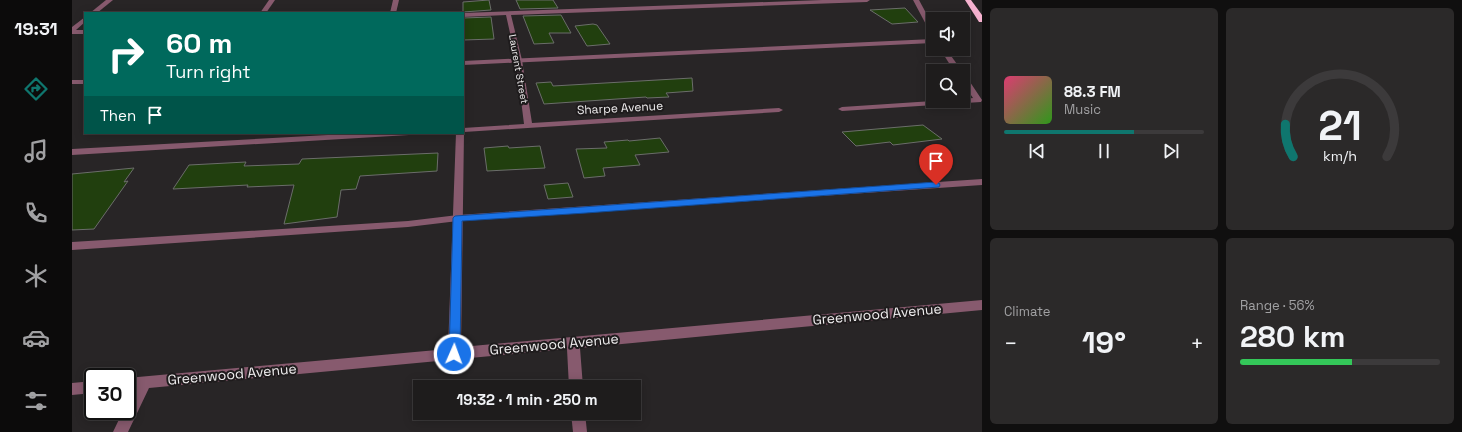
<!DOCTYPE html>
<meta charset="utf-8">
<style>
:root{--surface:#1e1c1c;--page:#2b2929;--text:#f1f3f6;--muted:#a1a1a3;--line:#3c3a3b;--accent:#0f766e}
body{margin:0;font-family:"Space Grotesk",sans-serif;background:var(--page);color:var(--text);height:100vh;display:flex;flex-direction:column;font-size:15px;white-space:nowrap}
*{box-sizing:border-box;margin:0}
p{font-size:13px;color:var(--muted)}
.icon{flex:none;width:22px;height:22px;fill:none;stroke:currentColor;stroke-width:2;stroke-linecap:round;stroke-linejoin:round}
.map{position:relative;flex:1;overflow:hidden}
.drawer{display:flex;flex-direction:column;gap:8px;padding:8px;background:#100f0f;width:480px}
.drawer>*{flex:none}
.top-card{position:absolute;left:12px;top:12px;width:380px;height:122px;border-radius:0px;box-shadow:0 2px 10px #0003,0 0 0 1px var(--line);background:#00695c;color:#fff;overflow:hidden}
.controls{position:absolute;left:854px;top:12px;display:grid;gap:8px}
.controls a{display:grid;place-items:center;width:44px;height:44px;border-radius:0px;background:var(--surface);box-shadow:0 2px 10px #0003,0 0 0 1px var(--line);font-size:20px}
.speed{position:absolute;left:12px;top:368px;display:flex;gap:8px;font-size:20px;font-weight:700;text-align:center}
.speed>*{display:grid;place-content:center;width:52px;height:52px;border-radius:50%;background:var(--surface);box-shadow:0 2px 10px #0003,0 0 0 1px var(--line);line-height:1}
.speed .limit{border:2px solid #111;border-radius:6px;background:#fff;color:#111}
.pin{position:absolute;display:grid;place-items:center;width:34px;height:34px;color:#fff;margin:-41px -17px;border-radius:50% 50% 50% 0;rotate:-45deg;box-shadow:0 0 4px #0007}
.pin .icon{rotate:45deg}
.me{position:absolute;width:44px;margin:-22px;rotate:2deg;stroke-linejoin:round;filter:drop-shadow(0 0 3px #0008)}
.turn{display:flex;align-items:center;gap:14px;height:84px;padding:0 16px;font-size:18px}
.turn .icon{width:52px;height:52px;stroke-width:2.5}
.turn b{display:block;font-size:28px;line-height:34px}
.then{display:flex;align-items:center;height:38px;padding:0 16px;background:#0003;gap:8px;font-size:15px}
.big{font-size:30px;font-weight:700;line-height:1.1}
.drawer .tile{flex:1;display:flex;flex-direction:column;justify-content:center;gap:6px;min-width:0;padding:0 14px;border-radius:6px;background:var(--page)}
.drawer .dial{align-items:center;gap:0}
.dial svg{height:104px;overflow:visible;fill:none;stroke:var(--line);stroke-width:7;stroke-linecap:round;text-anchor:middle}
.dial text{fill:var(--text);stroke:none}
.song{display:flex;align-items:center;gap:12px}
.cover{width:48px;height:48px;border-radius:6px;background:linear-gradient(135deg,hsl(340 70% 55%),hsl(110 70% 35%))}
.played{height:4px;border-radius:2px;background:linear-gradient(90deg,var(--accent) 65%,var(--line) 65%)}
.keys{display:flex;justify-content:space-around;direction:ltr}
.heat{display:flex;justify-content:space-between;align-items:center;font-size:22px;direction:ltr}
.charge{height:6px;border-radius:3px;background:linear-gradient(90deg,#34c759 56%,var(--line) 0)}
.drawer .tiles{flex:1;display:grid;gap:8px;grid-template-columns:repeat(2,1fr)}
.trip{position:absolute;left:341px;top:380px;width:228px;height:40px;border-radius:0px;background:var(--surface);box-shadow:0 2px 10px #0003,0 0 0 1px var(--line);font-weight:700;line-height:40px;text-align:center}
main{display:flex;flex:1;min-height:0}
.tab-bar{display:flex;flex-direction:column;width:72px;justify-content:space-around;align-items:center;background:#0c0b0b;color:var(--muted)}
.tab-bar .icon{width:28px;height:28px}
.tab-bar .current{color:var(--accent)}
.tab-bar b{font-size:18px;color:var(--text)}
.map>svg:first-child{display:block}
</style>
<main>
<nav class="tab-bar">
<b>19:31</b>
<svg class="icon current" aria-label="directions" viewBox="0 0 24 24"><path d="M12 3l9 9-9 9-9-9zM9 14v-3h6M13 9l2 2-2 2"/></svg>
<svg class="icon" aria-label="music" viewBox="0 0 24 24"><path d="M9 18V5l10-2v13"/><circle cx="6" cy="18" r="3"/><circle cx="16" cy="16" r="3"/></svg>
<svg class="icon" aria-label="phone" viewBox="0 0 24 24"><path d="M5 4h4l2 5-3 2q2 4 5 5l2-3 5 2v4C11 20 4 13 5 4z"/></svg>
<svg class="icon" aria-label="climate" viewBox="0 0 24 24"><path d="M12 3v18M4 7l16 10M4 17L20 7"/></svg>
<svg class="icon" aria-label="car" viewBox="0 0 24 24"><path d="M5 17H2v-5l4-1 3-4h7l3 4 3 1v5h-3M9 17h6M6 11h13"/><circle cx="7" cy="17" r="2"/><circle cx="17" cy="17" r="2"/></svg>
<svg class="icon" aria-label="filters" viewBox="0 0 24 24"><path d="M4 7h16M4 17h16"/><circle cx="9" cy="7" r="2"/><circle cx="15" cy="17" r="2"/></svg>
</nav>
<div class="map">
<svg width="910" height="432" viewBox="0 0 910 432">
<rect width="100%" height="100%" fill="#282526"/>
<g fill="#213f0e" stroke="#6b6d6a">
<path d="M 417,0 L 419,10 L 391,12 L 391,2 Z"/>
<path d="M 444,0 L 481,0 L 486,8 L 448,9 Z"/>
<path d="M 833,8 L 846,22 L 820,24 L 798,10 Z"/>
<path d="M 489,15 L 499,33 L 477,33 L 482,43 L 462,44 L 451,16 Z"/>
<path d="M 419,17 L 422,39 L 391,40 L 391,18 Z"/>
<path d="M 521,24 L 525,25 L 538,44 L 515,46 L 503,26 Z"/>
<path d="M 620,78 L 621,91 L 594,93 L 597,97 L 575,98 L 574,97 L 472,104 L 464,83 L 479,82 L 481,86 Z"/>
<path d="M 851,125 L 870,139 L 821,145 L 818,142 L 784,146 L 770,132 Z"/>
<path d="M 588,138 L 597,152 L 563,155 L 568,165 L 531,168 L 533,176 L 512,178 L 504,149 L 535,148 L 532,142 L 556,140 L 557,141 Z"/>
<path d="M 436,146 L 437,148 L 468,146 L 473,168 L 415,171 L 412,148 Z"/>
<path d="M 366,153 L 365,171 L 288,176 L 284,189 L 269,190 L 265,217 L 212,224 L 222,185 L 175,187 L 176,185 L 101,189 L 117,165 L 174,162 L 172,166 L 227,164 L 230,159 Z"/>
<path d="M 62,168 L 52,182 L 56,181 L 22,229 L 0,230 L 0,174 Z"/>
<path d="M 496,183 L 501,197 L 476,199 L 472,185 Z"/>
</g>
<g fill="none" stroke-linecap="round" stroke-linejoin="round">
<g fill="#875a6e" fill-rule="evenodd">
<path d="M 861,39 L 861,43 L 391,65 L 391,61 Z"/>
<rect x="0" y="80" width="13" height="4"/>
<path d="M 910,179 L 910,185 L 386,221 L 336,227 L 0,250 L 0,242 L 336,221 L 386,215 Z"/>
</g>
<g fill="#875a6e" fill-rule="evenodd">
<path d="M 34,0 L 41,0 L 25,13 L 18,13 Z"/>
<path d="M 197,0 L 203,0 L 194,13 L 188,13 Z"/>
<path d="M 321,0 L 327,0 L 324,13 L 318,13 Z"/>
<path d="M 750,0 L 798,0 L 795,2 L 439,15 L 450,60 L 460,123 L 707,108 L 711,110 L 707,112 L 392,132 L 389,347 L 910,300 L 910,310 L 508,348 L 511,387 L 497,387 L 495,349 L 77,388 L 56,432 L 41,432 L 51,411 L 55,411 L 55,403 L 62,390 L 55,390 L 55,378 L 376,349 L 384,133 L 391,133 L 391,128 L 452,124 L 444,60 L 434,15 L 391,17 L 391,13 Z"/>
<path d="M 841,0 L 847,0 L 861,26 L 861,34 L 858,32 Z"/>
<path d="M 13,17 L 13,22 L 4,30 L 13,30 L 13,34 L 0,34 L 0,27 Z"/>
<path d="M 868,49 L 874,49 L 890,71 L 882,71 Z"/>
<path d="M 891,76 L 894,76 L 910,100 L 909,102 L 770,111 L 766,109 L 770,107 L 861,101 L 891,101 L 891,99 L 901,98 L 891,83 Z"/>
<path d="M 293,133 L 341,133 L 337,135 L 0,155 L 0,149 Z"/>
<path d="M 21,381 L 21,393 L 0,395 L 0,383 Z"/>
<path d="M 499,413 L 513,413 L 515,432 L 501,432 Z"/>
</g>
<path fill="#f6b2d0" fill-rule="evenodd" d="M 893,0 L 899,0 L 910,15 L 910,22 L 907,22 Z"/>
</g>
<path fill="#1a73e8" stroke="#114b97" d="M 864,182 L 867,183 L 868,185 L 867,187 L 514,213 L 390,221 L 388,354 L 387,357 L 382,359 L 378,357 L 377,354 L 381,218 L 383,216 Z"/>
<g text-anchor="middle" stroke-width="4" stroke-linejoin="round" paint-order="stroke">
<g font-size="10" fill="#efedee" stroke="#1e1b1c">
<text transform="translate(447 69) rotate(80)" y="4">Laurent Street</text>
</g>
<g font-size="12" fill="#efedee" stroke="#1e1b1c">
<text transform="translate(548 108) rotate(-3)" y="4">Sharpe Avenue</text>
</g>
<g font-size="14" fill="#efedee" stroke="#1e1b1c">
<text transform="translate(805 314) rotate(-5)" y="5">Greenwood Avenue</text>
<text transform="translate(482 344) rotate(-5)" y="5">Greenwood Avenue</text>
<text transform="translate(160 374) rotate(-5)" y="5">Greenwood Avenue</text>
</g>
</g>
</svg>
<div class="controls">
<a><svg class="icon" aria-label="sound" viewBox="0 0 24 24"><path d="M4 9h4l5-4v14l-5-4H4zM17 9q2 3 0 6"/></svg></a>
<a><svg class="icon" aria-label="search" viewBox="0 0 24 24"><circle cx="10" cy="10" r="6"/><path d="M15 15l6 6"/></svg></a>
</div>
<div class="speed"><div class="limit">30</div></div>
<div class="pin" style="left:864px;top:185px;background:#d93025"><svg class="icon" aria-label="arrive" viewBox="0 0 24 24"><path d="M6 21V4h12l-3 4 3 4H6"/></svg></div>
<svg class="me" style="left:382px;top:354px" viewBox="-20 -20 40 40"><circle r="17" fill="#1a73e8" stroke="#fff" stroke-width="3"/><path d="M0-11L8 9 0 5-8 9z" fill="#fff"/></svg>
<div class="trip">19:32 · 1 min · 250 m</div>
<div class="top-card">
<div class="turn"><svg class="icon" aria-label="right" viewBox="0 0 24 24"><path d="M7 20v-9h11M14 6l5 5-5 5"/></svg><div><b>60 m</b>Turn right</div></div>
<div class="then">Then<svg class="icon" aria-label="arrive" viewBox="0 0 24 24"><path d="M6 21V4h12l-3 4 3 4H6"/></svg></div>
</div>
</div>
<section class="drawer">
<div class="tiles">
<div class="tile">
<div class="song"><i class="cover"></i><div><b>88.3 FM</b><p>Music</p></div></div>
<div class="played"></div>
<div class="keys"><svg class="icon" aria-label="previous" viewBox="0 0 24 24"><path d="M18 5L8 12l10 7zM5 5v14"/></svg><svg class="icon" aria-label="pause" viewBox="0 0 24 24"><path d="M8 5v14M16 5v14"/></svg><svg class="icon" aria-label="next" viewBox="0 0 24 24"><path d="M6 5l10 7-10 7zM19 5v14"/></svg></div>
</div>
<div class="tile dial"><svg viewBox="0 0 100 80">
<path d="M14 69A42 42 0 1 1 86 69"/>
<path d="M14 69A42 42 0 0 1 8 44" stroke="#0f766e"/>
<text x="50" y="56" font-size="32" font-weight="700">21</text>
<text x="50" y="72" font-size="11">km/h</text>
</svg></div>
<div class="tile"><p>Climate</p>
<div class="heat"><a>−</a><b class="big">19°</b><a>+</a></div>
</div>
<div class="tile"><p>Range · 56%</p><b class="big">280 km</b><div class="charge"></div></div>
</div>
</section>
</main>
